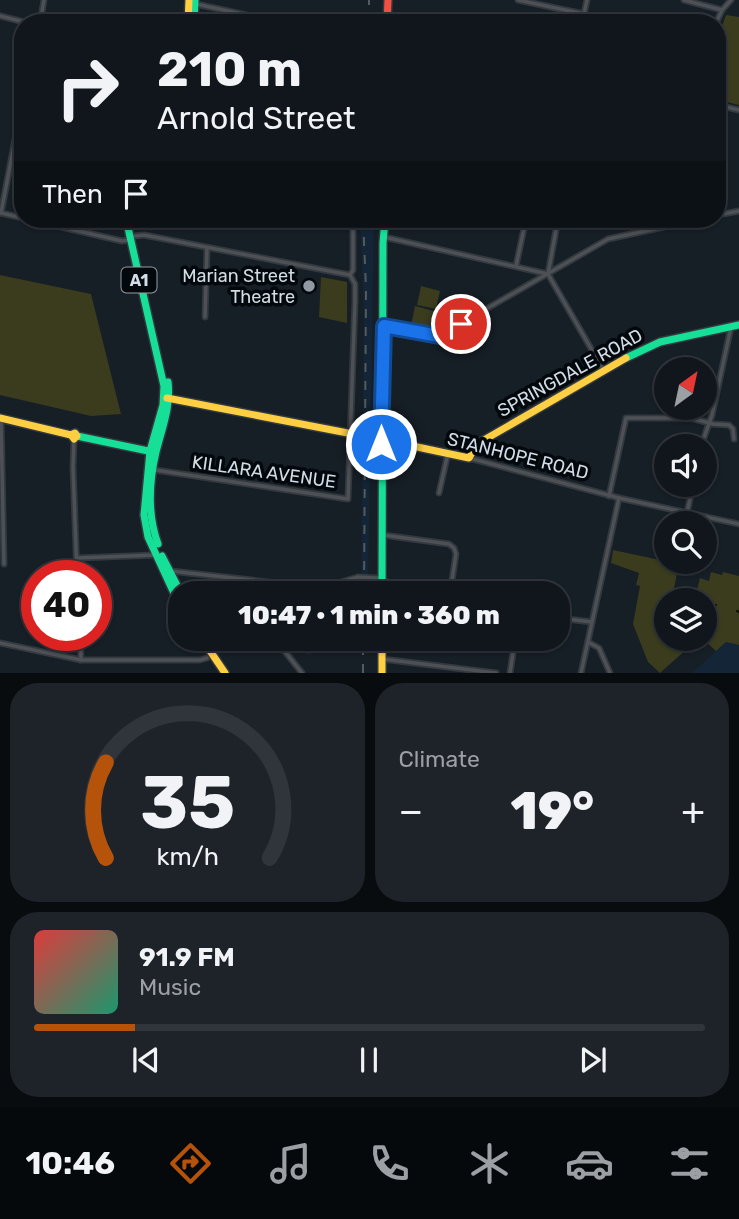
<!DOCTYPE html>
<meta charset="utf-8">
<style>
:root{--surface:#10161c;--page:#1e2329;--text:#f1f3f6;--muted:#9c9fa3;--line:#30353b;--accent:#b45309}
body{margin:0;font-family:Rubik,sans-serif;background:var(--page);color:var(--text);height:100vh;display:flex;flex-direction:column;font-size:26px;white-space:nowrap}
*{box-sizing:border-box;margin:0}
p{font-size:23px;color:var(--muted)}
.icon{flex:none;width:38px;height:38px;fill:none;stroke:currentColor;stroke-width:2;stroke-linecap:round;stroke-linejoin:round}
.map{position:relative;height:673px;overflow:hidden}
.details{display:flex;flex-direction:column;gap:10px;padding:10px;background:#090c0f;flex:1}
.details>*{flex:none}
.hud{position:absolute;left:14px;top:14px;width:712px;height:214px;border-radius:28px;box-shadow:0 2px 5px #0004,0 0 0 2px var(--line);background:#10161c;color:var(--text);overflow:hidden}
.needle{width:46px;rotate:33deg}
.controls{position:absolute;left:654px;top:357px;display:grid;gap:14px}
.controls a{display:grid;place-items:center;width:63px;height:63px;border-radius:50%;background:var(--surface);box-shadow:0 2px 5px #0004,0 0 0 2px var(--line);font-size:35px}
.speed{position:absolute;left:21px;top:560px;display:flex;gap:14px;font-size:35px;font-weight:700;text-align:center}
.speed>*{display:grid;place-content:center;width:91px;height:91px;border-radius:50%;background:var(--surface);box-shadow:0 2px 5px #0004,0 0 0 2px var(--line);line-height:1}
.speed .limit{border:10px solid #d22;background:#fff;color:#111}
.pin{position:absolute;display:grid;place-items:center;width:60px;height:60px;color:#fff;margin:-30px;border:4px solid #fff;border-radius:50%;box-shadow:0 2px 7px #0007}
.me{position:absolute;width:77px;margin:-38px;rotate:0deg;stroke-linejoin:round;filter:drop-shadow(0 0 5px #0008)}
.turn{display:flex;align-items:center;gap:24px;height:147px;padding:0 28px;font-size:32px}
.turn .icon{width:91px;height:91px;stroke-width:2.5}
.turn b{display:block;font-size:49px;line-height:60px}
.then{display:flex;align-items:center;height:66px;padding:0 28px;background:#0003;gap:14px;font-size:26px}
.big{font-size:52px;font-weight:800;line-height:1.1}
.details .widget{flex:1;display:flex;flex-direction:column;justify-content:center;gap:10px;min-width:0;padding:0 24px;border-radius:28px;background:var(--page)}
.details .dial{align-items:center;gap:0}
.dial svg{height:182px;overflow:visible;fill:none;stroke:var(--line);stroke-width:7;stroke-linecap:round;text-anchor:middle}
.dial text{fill:var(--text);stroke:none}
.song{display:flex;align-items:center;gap:21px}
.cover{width:84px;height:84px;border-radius:10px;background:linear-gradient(135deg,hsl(0 70% 55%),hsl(160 70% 35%))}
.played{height:7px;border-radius:4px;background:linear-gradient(90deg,var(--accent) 15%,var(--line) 15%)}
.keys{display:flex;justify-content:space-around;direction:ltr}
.heat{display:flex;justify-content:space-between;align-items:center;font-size:38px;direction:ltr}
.details .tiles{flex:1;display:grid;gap:10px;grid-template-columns:1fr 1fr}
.widget:last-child{grid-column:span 2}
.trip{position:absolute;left:168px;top:581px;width:402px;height:70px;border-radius:28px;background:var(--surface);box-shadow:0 2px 5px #0004,0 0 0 2px var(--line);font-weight:800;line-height:70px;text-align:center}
.tab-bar{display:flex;height:112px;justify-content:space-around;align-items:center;background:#06090b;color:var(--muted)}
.tab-bar .icon{width:49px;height:49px}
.tab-bar .selected{color:var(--accent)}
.tab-bar b{font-size:32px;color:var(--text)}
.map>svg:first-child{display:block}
</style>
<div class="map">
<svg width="739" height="673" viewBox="0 0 739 673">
<rect width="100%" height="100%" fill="#161e26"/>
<g fill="#132536">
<path d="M 360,219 L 374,219 L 374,224 L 368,593 L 361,593 L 364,318 Z"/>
<path d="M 318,639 L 351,639 L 351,649 L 317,647 Z"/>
<path d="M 726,642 L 739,645 L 739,673 L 692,673 Z"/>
</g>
<g fill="#3a3c1d">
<path d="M 726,15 L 739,17 L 739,105 L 718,100 L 718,37 Z"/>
<path d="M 0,275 L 91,294 L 121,414 L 91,416 L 0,395 Z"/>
<path d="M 321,277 L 347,282 L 347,323 L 319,317 Z"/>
<path d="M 421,286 L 440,291 L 436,309 L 417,305 Z"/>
<path d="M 415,306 L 434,311 L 431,329 L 411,325 Z"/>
<path d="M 613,550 L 679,564 L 674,588 L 696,594 L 700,578 L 709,581 L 711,572 L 722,575 L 723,572 L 739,576 L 739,645 L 726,642 L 716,651 L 703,639 L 705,639 L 705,600 L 667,600 L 667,639 L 698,639 L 660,673 L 648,662 L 633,624 L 640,586 L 636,585 L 639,573 L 611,563 Z"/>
</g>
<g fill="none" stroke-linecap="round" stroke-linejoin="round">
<g stroke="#0c0d03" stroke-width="2">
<path d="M 709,608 L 716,605"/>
<path d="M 737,611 L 739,612"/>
</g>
<g stroke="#32393f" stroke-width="7">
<g id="street">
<path d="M 518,0 L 584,14 L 587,0"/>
<path d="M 684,0 L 722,10"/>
<path d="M 196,4 L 283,23"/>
<path d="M 0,16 L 28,23"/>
<path d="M 40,23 L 44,0"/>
<path d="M 716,23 L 722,10 L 731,0"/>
<path d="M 718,105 L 739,110"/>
<path d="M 718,138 L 725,107"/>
<path d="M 1,213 L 23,98"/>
<path d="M 1,213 L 23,218"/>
<path d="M 718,215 L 739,211"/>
<path d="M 27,219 L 122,241 L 130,240"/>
<path d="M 558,219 L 548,274 L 604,371"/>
<path d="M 135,236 L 144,235 L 350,275"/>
<path d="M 384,237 L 548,274"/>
<path d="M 516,266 L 526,219"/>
<path d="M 205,317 L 207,248"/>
<path d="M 384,326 L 439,336 L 608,239 L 701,219"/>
<path d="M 1,419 L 4,564"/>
<path d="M 74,439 L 73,467 L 77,576"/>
<path d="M 701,446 L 712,415 L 731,327"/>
<path d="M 469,458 L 619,498 L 739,524"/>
<path d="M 155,470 L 348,499 L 355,301 L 355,284 L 350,275 L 353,270 L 353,219"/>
<path d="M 439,493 L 448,453"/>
<path d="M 609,496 L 626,418 L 691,418 L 713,424 L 729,425 L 733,429 L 734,439"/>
<path d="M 687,513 L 693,485"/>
<path d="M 383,535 L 449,544 L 454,548 L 456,554 L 450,593"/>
<path d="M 77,558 L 155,555"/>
<path d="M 171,571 L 321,588 L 358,577"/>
<path d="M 375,578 L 382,578 L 401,593"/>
<path d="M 239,579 L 245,593"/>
<path d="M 558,618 L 592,622"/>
<path d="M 80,635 L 81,660"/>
<path d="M 275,639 L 302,673"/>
<path d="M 588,642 L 599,648 L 610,673"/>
<path d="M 0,643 L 81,660 L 200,660 L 207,658"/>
<path d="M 283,647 L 309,650"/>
<path d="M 382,659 L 496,673"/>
<path d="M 510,673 L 515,639"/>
<path d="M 581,673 L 619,498"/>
</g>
</g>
<g stroke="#32393f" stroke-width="10">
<g id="fast">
<path d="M 194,23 L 195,0"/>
<path d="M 126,219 L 164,386 L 163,405 L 150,451 L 144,515 L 148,537 L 180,606"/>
<path d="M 626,358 L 660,342 L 739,325"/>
<path d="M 77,436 L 153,452"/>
<path d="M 158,544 C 147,514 149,482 156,452 C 162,428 171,407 168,382"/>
<path d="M 162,556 L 181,593"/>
<path d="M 382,593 L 383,243 L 385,219"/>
</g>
</g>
<g stroke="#32393f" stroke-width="10">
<g id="slow">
<path d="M 188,23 L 189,0"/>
<path d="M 167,398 L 358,435"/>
<path d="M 0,418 L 71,435"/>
<path d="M 75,433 L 77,436 L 74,439 L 71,435 Z"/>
<path d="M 375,438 L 469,458 L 477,444 L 626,358"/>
<path d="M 202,639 L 225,673"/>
<path d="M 382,639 L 382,673"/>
</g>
</g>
<g stroke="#32393f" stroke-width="10">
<path id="jam" d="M 387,23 L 388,0"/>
</g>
<use href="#street" stroke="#4d5054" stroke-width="3.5"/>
<use href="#fast" stroke="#16e098" stroke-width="7"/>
<use href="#slow" stroke="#ffcf43" stroke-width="7"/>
<use href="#jam" stroke="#f24e42" stroke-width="7"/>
<g stroke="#555a5e" stroke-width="2" stroke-dasharray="9 9" stroke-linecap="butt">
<path d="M 369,23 L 369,0"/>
<path d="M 363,219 L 366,288 L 364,593"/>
<path d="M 363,673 L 363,639"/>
</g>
<g stroke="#32393f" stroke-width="7" stroke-linecap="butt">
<path id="street-bridge" d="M 358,577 L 375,578"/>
</g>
<g stroke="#32393f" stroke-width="10" stroke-linecap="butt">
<path id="fast-bridge" d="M 358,435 L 375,438"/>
</g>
<use href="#street-bridge" stroke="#4d5054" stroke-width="3.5"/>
<use href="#fast-bridge" stroke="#16e098" stroke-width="7"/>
</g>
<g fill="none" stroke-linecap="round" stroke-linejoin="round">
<g stroke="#114b97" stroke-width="18">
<path id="route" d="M 381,444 L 384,326 L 439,336 L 461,324"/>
</g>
<use href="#route" stroke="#1a73e8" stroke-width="12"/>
</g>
<circle fill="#919aa3" stroke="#03080d" stroke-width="2.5" cx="309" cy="286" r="7"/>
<g text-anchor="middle" stroke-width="7" stroke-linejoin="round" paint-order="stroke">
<rect fill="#03080d" stroke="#959ca5" stroke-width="2" x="121.5" y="267.5" width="35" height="25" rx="5"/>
<g font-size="16" font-weight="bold" fill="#d3dce6">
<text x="139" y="286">A1</text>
</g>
<g font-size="18" fill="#d3dce6" stroke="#03080d" text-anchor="end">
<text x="295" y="282">Marian Street<tspan x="295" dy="21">Theatre</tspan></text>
</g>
<g font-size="18" fill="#d3dce6" stroke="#03080d">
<text transform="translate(570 373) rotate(-29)" y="6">SPRINGDALE ROAD</text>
<text transform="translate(518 456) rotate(14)" y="6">STANHOPE ROAD</text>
<text transform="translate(264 472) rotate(8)" y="6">KILLARA AVENUE</text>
</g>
</g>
</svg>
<div class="controls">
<a><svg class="needle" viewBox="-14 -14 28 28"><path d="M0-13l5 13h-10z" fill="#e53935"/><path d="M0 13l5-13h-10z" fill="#9c9fa3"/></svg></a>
<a><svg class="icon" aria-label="sound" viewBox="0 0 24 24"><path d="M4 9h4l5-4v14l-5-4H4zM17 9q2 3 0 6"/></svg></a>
<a><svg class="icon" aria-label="search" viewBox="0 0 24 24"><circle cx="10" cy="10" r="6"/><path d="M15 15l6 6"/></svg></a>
<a><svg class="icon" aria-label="layers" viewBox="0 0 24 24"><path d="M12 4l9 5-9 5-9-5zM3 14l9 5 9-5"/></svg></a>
</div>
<div class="speed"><div class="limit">40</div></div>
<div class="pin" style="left:461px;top:324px;background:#d93025"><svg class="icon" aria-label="arrive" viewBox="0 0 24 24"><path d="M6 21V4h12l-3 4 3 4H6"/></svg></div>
<svg class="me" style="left:381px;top:444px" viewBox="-20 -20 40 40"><circle r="17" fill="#1a73e8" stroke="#fff" stroke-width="3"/><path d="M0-11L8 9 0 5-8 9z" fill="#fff"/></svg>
<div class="trip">10:47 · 1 min · 360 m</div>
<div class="hud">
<div class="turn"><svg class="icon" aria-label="right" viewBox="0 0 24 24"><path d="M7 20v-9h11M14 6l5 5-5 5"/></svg><div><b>210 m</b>Arnold Street</div></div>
<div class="then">Then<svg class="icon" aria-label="arrive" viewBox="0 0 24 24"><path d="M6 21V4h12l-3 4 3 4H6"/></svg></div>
</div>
</div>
<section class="details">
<div class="tiles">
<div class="widget dial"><svg viewBox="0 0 100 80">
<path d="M14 69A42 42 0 1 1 86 69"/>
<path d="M14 69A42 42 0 0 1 14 27" stroke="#b45309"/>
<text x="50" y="56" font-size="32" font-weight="700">35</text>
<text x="50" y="72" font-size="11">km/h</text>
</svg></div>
<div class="widget"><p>Climate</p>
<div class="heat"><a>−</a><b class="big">19°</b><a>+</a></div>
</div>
<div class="widget">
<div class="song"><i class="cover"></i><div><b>91.9 FM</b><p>Music</p></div></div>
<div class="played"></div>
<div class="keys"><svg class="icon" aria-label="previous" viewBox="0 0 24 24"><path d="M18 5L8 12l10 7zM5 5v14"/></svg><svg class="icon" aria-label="pause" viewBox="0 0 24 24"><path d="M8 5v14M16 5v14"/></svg><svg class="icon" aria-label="next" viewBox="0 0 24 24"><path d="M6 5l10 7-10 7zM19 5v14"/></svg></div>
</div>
</div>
</section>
<nav class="tab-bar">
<b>10:46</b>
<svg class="icon selected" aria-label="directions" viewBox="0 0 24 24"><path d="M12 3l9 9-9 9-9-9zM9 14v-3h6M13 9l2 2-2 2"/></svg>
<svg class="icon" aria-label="music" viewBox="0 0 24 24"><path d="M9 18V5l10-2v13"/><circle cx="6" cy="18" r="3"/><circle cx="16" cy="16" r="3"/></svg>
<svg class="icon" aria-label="phone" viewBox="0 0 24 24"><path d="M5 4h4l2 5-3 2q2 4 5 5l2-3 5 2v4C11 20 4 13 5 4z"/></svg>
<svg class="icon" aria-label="climate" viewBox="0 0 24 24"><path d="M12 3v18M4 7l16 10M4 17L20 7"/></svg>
<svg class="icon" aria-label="car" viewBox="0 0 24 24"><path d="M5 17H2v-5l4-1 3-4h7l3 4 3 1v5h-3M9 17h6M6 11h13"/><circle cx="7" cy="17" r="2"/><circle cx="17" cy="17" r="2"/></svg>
<svg class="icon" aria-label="filters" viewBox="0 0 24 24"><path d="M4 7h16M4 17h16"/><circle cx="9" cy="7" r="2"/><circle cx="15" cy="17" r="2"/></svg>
</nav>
